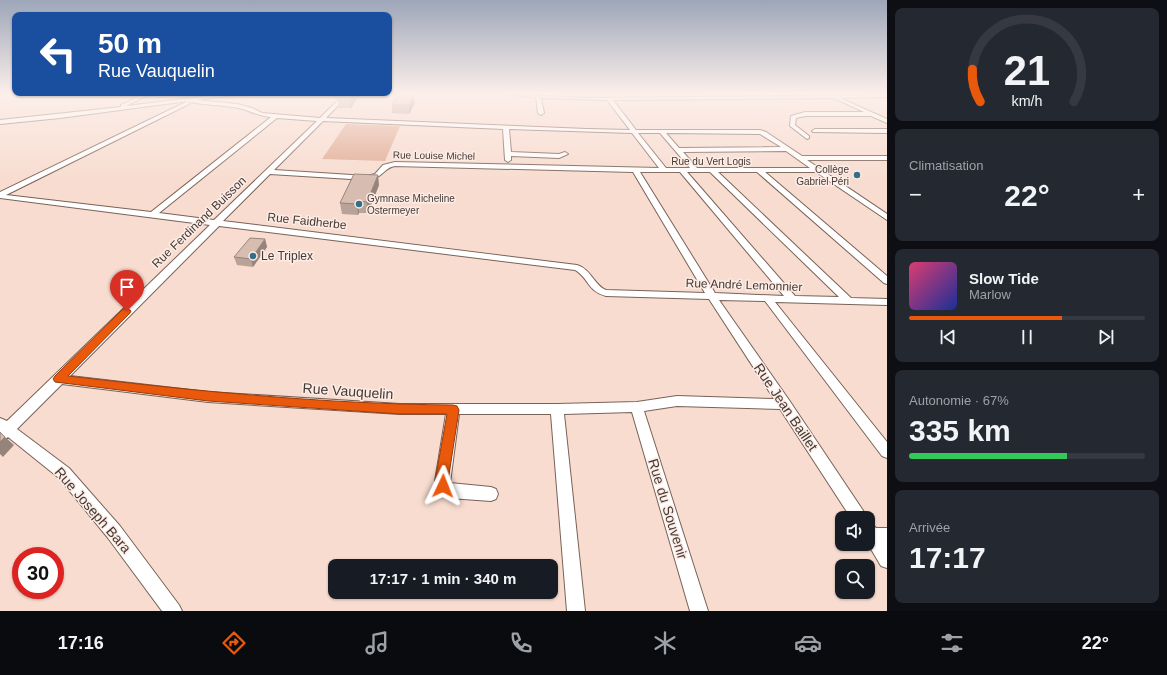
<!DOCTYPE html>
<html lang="fr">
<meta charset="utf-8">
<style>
:root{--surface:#171b24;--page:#242831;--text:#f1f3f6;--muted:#9ea1a6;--line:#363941;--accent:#ea580c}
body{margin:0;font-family:Arial,sans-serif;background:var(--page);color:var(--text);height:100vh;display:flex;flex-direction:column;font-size:15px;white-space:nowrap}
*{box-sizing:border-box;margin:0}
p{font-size:13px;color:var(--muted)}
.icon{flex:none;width:22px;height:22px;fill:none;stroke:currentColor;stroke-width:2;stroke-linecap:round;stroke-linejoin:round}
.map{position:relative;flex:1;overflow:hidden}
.panel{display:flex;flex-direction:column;gap:8px;padding:8px;background:#0d0f14;width:280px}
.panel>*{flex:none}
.guide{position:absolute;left:12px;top:12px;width:380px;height:84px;border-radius:8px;box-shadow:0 1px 3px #0004;background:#1a4fa0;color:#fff;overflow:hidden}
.buttons{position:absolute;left:835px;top:511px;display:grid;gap:8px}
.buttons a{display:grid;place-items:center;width:40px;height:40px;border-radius:8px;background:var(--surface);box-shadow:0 1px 3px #0004;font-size:20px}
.speed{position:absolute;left:12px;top:547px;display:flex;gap:8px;font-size:20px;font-weight:700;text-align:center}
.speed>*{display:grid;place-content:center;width:52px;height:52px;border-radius:50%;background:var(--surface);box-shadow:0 1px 3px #0004;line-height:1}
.speed .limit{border:6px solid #d22;background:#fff;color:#111}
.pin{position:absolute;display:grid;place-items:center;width:34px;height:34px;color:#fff;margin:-41px -17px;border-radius:50% 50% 50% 0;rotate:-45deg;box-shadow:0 0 4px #0007}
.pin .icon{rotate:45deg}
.me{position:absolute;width:44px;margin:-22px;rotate:2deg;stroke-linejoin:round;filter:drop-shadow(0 0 3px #0008)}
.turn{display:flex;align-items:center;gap:14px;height:84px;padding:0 20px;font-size:18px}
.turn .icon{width:52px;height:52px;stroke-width:2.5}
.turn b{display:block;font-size:28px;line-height:34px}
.big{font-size:30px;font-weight:700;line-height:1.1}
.panel .widget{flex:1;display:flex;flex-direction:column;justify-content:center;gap:6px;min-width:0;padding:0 14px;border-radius:8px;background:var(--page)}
.panel .dial{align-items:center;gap:0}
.dial svg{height:104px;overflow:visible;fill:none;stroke:var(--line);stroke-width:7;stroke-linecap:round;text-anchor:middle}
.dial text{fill:var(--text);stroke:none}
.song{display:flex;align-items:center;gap:12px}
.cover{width:48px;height:48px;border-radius:6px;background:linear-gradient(135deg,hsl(340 70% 55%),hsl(230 70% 35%))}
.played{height:4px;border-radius:2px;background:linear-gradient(90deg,var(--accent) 65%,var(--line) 65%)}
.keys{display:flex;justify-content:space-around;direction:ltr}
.heat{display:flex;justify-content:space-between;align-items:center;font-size:22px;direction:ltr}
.charge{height:6px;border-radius:3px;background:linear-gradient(90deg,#34c759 67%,var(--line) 0)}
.trip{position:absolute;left:328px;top:559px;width:230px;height:40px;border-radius:8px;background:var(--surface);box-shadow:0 1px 3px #0004;font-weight:700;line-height:40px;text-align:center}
.dock{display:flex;height:64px;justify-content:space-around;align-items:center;background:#090b0e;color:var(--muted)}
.dock .icon{width:28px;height:28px}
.dock .active{color:var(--accent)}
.dock b{font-size:18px;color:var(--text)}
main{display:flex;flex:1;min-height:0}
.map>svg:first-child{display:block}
</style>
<main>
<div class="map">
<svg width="887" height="611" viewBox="0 0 887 611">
<rect width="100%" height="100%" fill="#f8dcd0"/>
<path fill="#e1ad96" d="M 346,124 L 400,126 L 385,161 L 322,159 Z"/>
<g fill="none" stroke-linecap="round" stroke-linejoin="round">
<g stroke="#796257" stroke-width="2">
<g id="minor">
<path d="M 144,94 L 150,94 L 126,106 L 225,94 L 241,94 L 197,100 L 237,104 L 252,108 L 262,113 L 320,118 L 344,94 L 349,94 L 326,118 L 587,129 L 630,130 L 607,100 L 541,98 L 544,113 L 541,115 L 538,113 L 536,97 L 502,94 L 586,98 L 887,95 L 887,97 L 840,98 L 887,119 L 887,123 L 871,116 L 805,116 L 796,118 L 795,125 L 809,136 L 809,138 L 807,139 L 790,126 L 791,116 L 805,112 L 864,112 L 834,98 L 613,100 L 636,130 L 760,130 L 766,132 L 802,156 L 887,156 L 887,160 L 807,160 L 887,214 L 887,220 L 816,172 L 765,172 L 887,276 L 887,284 L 884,283 L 757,172 L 718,172 L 851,298 L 887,299 L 887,305 L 775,302 L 887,442 L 887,458 L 882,456 L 765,301 L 719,300 L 789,400 L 868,518 L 851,518 L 780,409 L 677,406 L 644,411 L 708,611 L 690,611 L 632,412 L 564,414 L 585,611 L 567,611 L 551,414 L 459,414 L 450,483 L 491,487 L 496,489 L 498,494 L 496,499 L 491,501 L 449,498 L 438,492 L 435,481 L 446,414 L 400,414 L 208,402 L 62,384 L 17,429 L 69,468 L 120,526 L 179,605 L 182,611 L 162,611 L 108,538 L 59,478 L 8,437 L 0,443 L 0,418 L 7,421 L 210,225 L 0,198 L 0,192 L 188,101 L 60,118 L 0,124 L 0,120 L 121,107 L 121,105 ZM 189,102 C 205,105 222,105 239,108 C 251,111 258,116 271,117 L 151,212 L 6,195 L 189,104 ZM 277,118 L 317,121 L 214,220 L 159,213 ZM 323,121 L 503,129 L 505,160 L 508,162 L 511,160 L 511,156 L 559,158 L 568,154 L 565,152 L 559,154 L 511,152 L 509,129 L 632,133 L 659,168 L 395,162 L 383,165 L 375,174 L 367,176 L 274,170 ZM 638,133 L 660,133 L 690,168 L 666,168 ZM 666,133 L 760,134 L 781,147 L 679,148 ZM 786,151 L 810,168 L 697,168 L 683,152 ZM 395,166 L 633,172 L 705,293 L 606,290 C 594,285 591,269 577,265 L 223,221 L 270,174 L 367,180 C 384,178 383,168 395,166 ZM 640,172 L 680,172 L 784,296 L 715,293 ZM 687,172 L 710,172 L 839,297 L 795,296 ZM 219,226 L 575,270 C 589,278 587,291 606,296 L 709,299 L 774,399 L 677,396 L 637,402 L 557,404 L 400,404 L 208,392 L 70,376 Z"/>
<path d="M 815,129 L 887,129 L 887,133 L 813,132 L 812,131 Z"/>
<path d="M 868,522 L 873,525 L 876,528 L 887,528 L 887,568 L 881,566 L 868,544 Z"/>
</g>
</g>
<use href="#minor" fill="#fff" fill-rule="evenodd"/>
</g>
<g fill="#b9a297">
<path d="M 360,94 L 351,108 L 339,108 L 338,100 Z"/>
<path d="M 415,103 L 409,114 L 392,113 L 392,105 Z"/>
<path d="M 379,185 L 368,213 L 359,213 L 358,215 L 342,214 L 340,203 Z"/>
<path d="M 265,239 L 267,247 L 253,267 L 237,265 L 234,257 Z"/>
</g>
<g fill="#96847b">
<path d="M 354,94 L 360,94 L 351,108 L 350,100 Z"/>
<path d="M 414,95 L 415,103 L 409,114 L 409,105 Z"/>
<path d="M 378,175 L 379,185 L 368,213 L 367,202 Z"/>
<path d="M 358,201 L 359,213 L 358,215 L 357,204 Z"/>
<path d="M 265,239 L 267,247 L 253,267 L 251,259 Z"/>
<path d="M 5,437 L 14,445 L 3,457 L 0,454 L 0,442 Z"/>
</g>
<g fill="#d7bcb0" stroke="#96847b">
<path d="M 343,94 L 354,94 L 350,100 L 338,100 Z"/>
<path d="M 398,94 L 414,95 L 409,105 L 392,105 Z"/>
<path d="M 354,174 L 378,175 L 367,202 L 358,201 L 357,204 L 340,203 Z"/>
<path d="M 250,238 L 265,239 L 251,259 L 234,257 Z"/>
<path d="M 0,432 L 5,437 L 0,442 Z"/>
</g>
<linearGradient id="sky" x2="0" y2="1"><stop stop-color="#9da6b9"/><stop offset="0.52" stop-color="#fcefea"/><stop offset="1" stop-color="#fcefea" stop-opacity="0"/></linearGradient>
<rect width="887" height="180" fill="url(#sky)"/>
<path fill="#ea580c" stroke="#983908" d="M 127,308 L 131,311 L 130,313 L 68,376 C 196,391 324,404 453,405 L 457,406 L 459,410 L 448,481 L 450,486 L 448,491 L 443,493 L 439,491 L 435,481 L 447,414 L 400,414 L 208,401 L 55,382 L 53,379 L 55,376 L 123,309 Z"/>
<g fill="#336f86" stroke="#fdece5" stroke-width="1.5">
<circle cx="857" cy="175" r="4"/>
<circle cx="359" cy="204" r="4"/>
<circle cx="253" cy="256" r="4"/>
</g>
<g text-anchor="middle" stroke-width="3" stroke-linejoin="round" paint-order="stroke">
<g font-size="10" fill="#443a35" stroke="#fdece5">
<text transform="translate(434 155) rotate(1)" y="4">Rue Louise Michel</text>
<text x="711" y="165">Rue du Vert Logis</text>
</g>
<g font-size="10" fill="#443a35" stroke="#fdece5" text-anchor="end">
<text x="849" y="173">Collège<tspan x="849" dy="12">Gabriel Péri</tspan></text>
<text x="367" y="202" text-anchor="start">Gymnase Micheline<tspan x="367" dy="12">Ostermeyer</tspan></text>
</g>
<g font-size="12" fill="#443a35" stroke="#fdece5">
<text transform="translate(307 221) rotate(6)" y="4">Rue Faidherbe</text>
<text transform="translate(199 222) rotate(-44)" y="4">Rue Ferdinand Buisson</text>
<text transform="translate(744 285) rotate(2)" y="4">Rue André Lemonnier</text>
</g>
<g font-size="12" fill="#443a35" stroke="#fdece5" text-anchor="start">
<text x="261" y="260">Le Triplex</text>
</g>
<g font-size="14" fill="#443a35" stroke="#fdece5">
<text transform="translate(348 391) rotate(4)" y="5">Rue Vauquelin</text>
<text transform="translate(786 407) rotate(56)" y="5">Rue Jean Baillet</text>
<text transform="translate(668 509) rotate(73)" y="5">Rue du Souvenir</text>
<text transform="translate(93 510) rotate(49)" y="5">Rue Joseph Bara</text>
</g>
</g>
</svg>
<div class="buttons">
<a><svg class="icon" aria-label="sound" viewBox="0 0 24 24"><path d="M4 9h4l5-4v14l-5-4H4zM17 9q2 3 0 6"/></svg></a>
<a><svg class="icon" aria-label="search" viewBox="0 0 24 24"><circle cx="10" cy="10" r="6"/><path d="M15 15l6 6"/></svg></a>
</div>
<div class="speed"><div class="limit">30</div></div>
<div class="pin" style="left:127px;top:311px;background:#d93025"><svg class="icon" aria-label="arrive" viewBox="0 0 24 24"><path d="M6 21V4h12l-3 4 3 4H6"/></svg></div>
<svg class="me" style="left:443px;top:486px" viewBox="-20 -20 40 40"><path d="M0-17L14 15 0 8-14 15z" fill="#ea580c" stroke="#fff" stroke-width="4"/></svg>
<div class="trip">17:17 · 1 min · 340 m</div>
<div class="guide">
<div class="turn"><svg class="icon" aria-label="left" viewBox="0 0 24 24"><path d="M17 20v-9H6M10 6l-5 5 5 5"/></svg><div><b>50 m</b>Rue Vauquelin</div></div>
</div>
</div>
<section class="panel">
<div class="widget dial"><svg viewBox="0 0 100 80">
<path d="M14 69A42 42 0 1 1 86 69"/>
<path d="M14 69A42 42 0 0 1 8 44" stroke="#ea580c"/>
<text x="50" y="56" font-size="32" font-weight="700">21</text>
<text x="50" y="72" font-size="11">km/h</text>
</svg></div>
<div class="widget"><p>Climatisation</p>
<div class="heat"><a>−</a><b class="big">22°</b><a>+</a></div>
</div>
<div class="widget">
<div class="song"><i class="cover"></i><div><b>Slow Tide</b><p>Marlow</p></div></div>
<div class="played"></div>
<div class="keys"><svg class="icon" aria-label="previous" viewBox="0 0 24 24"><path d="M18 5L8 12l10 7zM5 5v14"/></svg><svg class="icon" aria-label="pause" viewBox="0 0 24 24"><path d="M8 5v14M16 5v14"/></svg><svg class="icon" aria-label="next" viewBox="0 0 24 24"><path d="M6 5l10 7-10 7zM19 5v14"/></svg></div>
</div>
<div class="widget"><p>Autonomie · 67%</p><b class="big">335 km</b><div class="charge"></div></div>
<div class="widget"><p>Arrivée</p><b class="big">17:17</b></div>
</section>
</main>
<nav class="dock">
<b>17:16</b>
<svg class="icon active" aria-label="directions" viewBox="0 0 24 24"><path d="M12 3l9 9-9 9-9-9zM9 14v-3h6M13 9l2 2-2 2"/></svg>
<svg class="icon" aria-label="music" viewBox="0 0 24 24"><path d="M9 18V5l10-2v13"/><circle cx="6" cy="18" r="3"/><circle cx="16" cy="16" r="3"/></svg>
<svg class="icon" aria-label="phone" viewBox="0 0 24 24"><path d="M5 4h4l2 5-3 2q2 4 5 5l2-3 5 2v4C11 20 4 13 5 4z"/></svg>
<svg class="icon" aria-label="climate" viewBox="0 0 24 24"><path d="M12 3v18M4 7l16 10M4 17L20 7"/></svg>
<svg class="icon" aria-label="car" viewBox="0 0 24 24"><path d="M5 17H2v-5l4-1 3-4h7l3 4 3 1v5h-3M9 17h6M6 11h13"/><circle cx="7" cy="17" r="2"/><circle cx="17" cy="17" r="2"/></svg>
<svg class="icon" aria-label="filters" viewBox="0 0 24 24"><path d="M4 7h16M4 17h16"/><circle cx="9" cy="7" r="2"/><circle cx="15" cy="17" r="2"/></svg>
<b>22°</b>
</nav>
